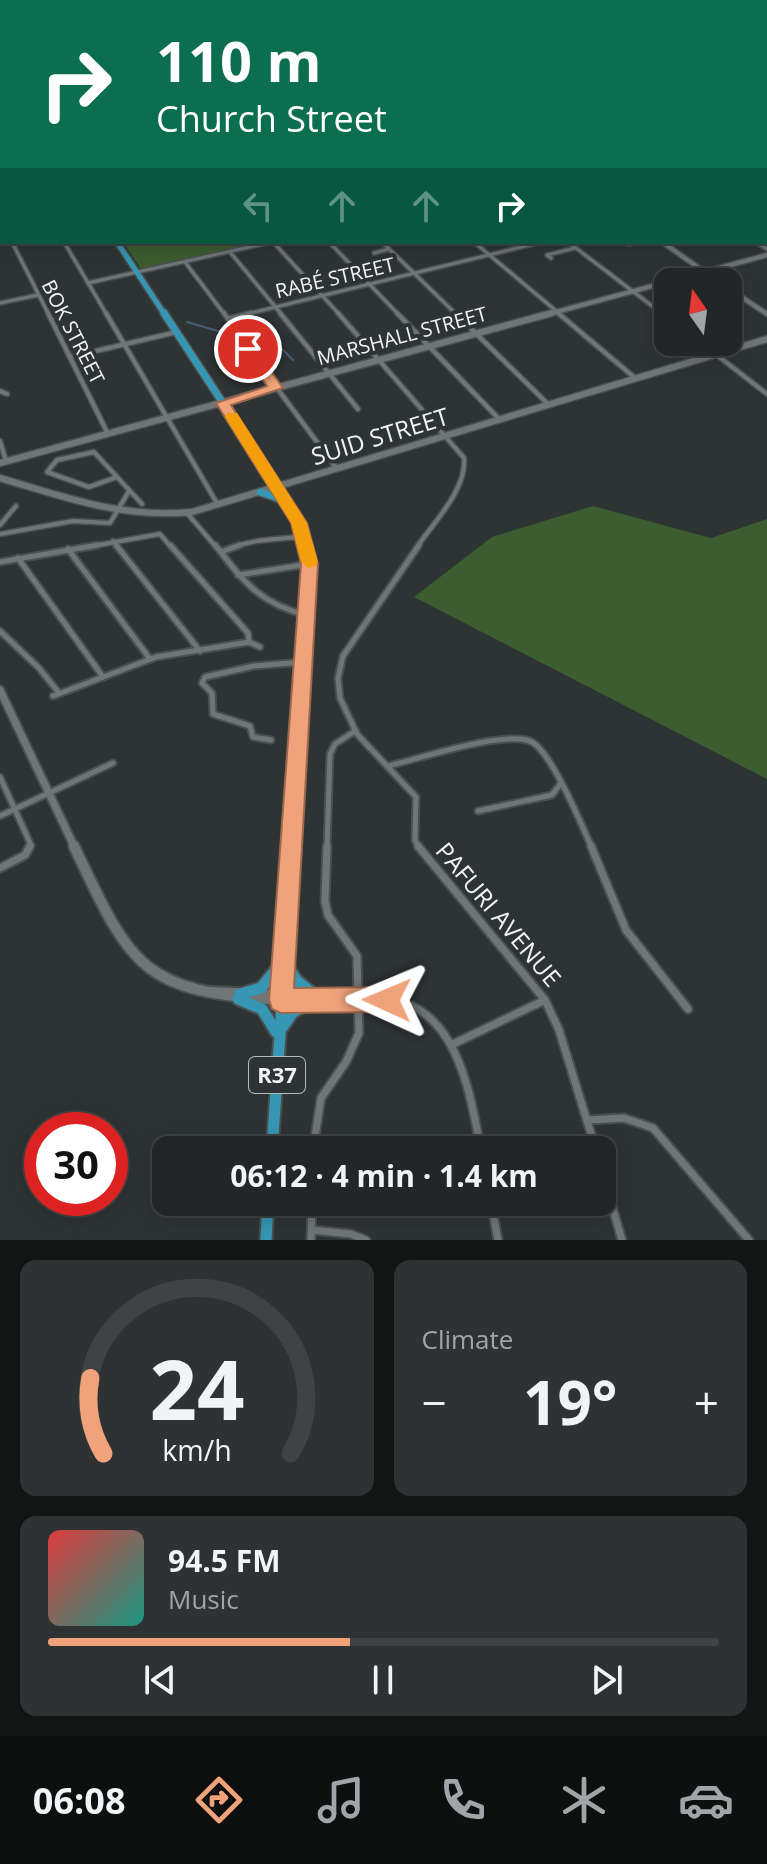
<!DOCTYPE html>
<meta charset="utf-8">
<style>
:root{--surface:#222626;--page:#2e3232;--text:#f1f3f6;--muted:#a2a5a7;--line:#3f4343;--accent:#f0a27a}
body{margin:0;font-family:"Open Sans",sans-serif;background:var(--page);color:var(--text);height:100vh;display:flex;flex-direction:column;font-size:30px;white-space:nowrap}
*{box-sizing:border-box;margin:0}
p{font-size:26px;color:var(--muted)}
.icon{flex:none;width:44px;height:44px;fill:none;stroke:currentColor;stroke-width:2;stroke-linecap:round;stroke-linejoin:round}
.map{position:relative;height:1240px;overflow:hidden}
.side{display:flex;flex-direction:column;gap:20px;padding:20px;background:#131515;flex:1}
.side>*{flex:none}
.guide{position:absolute;left:0px;top:0px;width:768px;height:244px;box-shadow:0 4px 20px #0003,0 0 0 2px var(--line);background:#0b6e4f;color:#fff;overflow:hidden}
.needle{width:52px;rotate:346deg}
.tools{position:absolute;left:654px;top:268px;display:grid;gap:16px}
.tools a{display:grid;place-items:center;width:88px;height:88px;border-radius:16px;background:var(--surface);box-shadow:0 4px 20px #0003,0 0 0 2px var(--line);font-size:40px}
.speed{position:absolute;left:24px;top:1112px;display:flex;gap:16px;font-size:40px;font-weight:700;text-align:center}
.speed>*{display:grid;place-content:center;width:104px;height:104px;border-radius:50%;background:var(--surface);box-shadow:0 4px 20px #0003,0 0 0 2px var(--line);line-height:1}
.speed .limit{border:12px solid #d22;background:#fff;color:#111}
.pin{position:absolute;display:grid;place-items:center;width:68px;height:68px;color:#fff;margin:-34px;border:4px solid #fff;border-radius:50%;box-shadow:0 2px 8px #0007}
.me{position:absolute;width:88px;margin:-44px;rotate:271deg;stroke-linejoin:round;filter:drop-shadow(0 0 6px #0008)}
.turn{display:flex;align-items:center;gap:28px;height:168px;padding:0 24px;font-size:36px}
.turn .icon{width:104px;height:104px;stroke-width:2.5}
.turn b{display:block;font-size:56px;line-height:68px}
.lanes{display:flex;align-items:center;height:76px;padding:0 24px;background:#0003;justify-content:center;gap:40px;direction:ltr}
.lanes .off{opacity:.35}
.big{font-size:60px;font-weight:700;line-height:1.1}
.side .widget{flex:1;display:flex;flex-direction:column;justify-content:center;gap:12px;min-width:0;padding:0 28px;border-radius:16px;background:var(--page)}
.side .dial{align-items:center;gap:0}
.dial svg{height:208px;overflow:visible;fill:none;stroke:var(--line);stroke-width:7;stroke-linecap:round;text-anchor:middle}
.dial text{fill:var(--text);stroke:none}
.song{display:flex;align-items:center;gap:24px}
.cover{width:96px;height:96px;border-radius:12px;background:linear-gradient(135deg,hsl(0 70% 55%),hsl(170 70% 35%))}
.played{height:8px;border-radius:4px;background:linear-gradient(90deg,var(--accent) 45%,var(--line) 45%)}
.keys{display:flex;justify-content:space-around;direction:ltr}
.heat{display:flex;justify-content:space-between;align-items:center;font-size:44px;direction:ltr}
.side .tiles{flex:1;display:grid;gap:20px;grid-template-columns:1fr 1fr}
.widget:last-child{grid-column:span 2}
.trip{position:absolute;left:152px;top:1136px;width:464px;height:80px;border-radius:16px;background:var(--surface);box-shadow:0 4px 20px #0003,0 0 0 2px var(--line);font-weight:700;line-height:80px;text-align:center}
.dock{display:flex;height:128px;justify-content:space-around;align-items:center;background:#0e0f0f;color:var(--muted)}
.dock .icon{width:56px;height:56px}
.dock .current{color:var(--accent)}
.dock b{font-size:36px;color:var(--text)}
.map>svg:first-child{display:block}
</style>
<div class="map">
<svg width="767" height="1240" viewBox="0 0 767 1240">
<rect width="100%" height="100%" fill="#2e3333"/>
<g fill="#3c5d30">
<path d="M 123,242 L 261,242 L 141,269 Z"/>
<path d="M 593,506 L 711,538 L 767,519 L 767,779 L 414,597 L 492,537 Z"/>
</g>
<g fill="none" stroke-linecap="round" stroke-linejoin="round">
<path stroke="#495c77" stroke-width="2" d="M 187,322 L 283,350 L 293,360"/>
<g stroke="#4b4f4f" stroke-width="4">
<g id="street-far4">
<path d="M 253,0 L 256,2"/>
<path d="M 436,0 L 439,2"/>
<path d="M 497,0 L 500,2"/>
<path d="M 558,0 L 562,2"/>
<path d="M 619,0 L 623,2"/>
<path d="M 680,0 L 685,2"/>
<path d="M 102,2 L 116,0"/>
<path d="M 457,2 L 470,0"/>
<path d="M 635,2 L 647,0"/>
<path d="M 718,2 L 730,0"/>
<path d="M 0,62 L 2,65"/>
<path d="M 0,130 L 2,133"/>
</g>
</g>
<g stroke="#4b4f4f" stroke-width="6">
<g id="street-far3">
<path d="M 0,218 L 2,222"/>
<path d="M 12,242 L 49,315"/>
<path d="M 64,242 L 107,315"/>
<path d="M 273,242 L 340,315"/>
<path d="M 329,242 L 399,315"/>
<path d="M 361,242 L 376,242"/>
<path d="M 382,242 L 457,315"/>
<path d="M 474,242 L 561,315"/>
<path d="M 568,242 L 664,315"/>
<path d="M 756,242 L 767,249"/>
<path d="M 629,244 L 636,242"/>
<path d="M 230,252 L 282,315"/>
<path d="M 374,253 L 389,249"/>
<path d="M 551,258 L 547,255 L 575,248"/>
<path d="M 185,262 L 225,315"/>
<path d="M 88,283 L 272,242"/>
<path d="M 0,303 L 38,295"/>
<path d="M 243,315 L 542,242"/>
</g>
</g>
<g stroke="#4b4f4f" stroke-width="7">
<g id="street-far2">
<path d="M 48,313 L 108,434"/>
<path d="M 106,313 L 218,505"/>
<path d="M 224,313 L 228,319 L 251,313"/>
<path d="M 280,313 L 358,409"/>
<path d="M 338,313 L 464,458 C 467,489 434,522 417,547"/>
<path d="M 397,313 L 499,419"/>
<path d="M 455,313 L 549,405"/>
<path d="M 558,313 L 635,378"/>
<path d="M 662,313 L 668,318"/>
<path d="M 700,342 L 767,394"/>
<path d="M 248,349 L 337,469"/>
<path d="M 70,357 L 177,332"/>
<path d="M 0,391 L 7,394"/>
<path d="M 0,441 L 6,461"/>
<path d="M 117,477 L 89,487 L 47,472 L 57,460 L 94,452 L 142,504"/>
<path d="M 187,513 L 216,547"/>
<path d="M 0,525 L 16,506"/>
<path d="M 0,534 L 73,521 L 110,523 L 129,491"/>
<path d="M 113,541 L 118,547"/>
<path d="M 87,547 L 160,534 L 171,547"/>
<path d="M 235,547 C 257,538 280,540 304,536"/>
</g>
</g>
<g stroke="#4b4f4f" stroke-width="9">
<g id="street-far1">
<path d="M 116,545 L 200,651"/>
<path d="M 170,545 L 248,633 L 249,642"/>
<path d="M 215,545 L 221,552"/>
<path d="M 240,545 L 221,552 C 245,585 265,605 306,615"/>
<path d="M 68,549 L 150,659"/>
<path d="M 18,558 L 103,677"/>
<path d="M 0,562 L 98,545"/>
<path d="M 238,575 L 309,564"/>
<path d="M 0,631 L 39,668 L 59,693"/>
<path d="M 249,642 L 260,647"/>
<path d="M 53,696 L 156,657 L 249,642"/>
<path d="M 271,740 L 253,737 L 250,726 L 213,714 L 212,693 L 202,683 L 205,677 L 254,666 L 303,662"/>
<path d="M 388,766 C 418,759 507,729 532,742 C 552,753 582,826 592,848"/>
<path d="M 0,777 L 31,845 L 29,848"/>
<path d="M 478,811 L 552,795 L 561,783"/>
<path d="M 0,816 L 113,763"/>
<path d="M 327,848 L 330,754 L 335,744 L 355,731"/>
<path d="M 419,848 L 415,840 L 416,797 L 357,734 L 340,698 L 338,678 L 343,656 L 419,545"/>
</g>
</g>
<g stroke="#4b4f4f" stroke-width="11">
<g id="street">
<path d="M 418,846 L 545,1000 L 559,1030 L 596,1150"/>
<path d="M 591,846 L 626,930 L 688,1009"/>
<path d="M 0,868 L 25,855 L 30,846"/>
<path d="M 282,995 L 344,999"/>
<path d="M 284,1000 C 319,1001 354,995 388,999 C 458,1008 470,1094 481,1150"/>
<path d="M 451,1045 L 545,1000"/>
<path d="M 589,1120 L 624,1118 L 653,1128 L 749,1240"/>
<path d="M 313,1150 L 321,1098 L 346,1062 L 359,1033 L 357,956 L 328,915 L 325,901 L 327,846"/>
<path d="M 602,1172 L 622,1240"/>
<path d="M 491,1202 L 498,1240"/>
<path d="M 312,1230 L 351,1234 L 366,1240"/>
<path d="M 311,1240 L 312,1202"/>
</g>
</g>
<g stroke="#4b4f4f" stroke-width="5">
<path id="secondary-far4" d="M 314,0 L 317,2"/>
</g>
<g stroke="#4b4f4f" stroke-width="7">
<g id="secondary-far3">
<path d="M 662,242 L 719,282"/>
<path d="M 728,288 L 767,314"/>
<path d="M 545,315 L 767,255"/>
</g>
</g>
<g stroke="#4b4f4f" stroke-width="9">
<g id="secondary-far2">
<path d="M 0,463 L 552,313"/>
<path d="M 0,478 C 64,497 124,519 192,512 L 767,339"/>
</g>
</g>
<g stroke="#4b4f4f" stroke-width="11">
<path id="secondary-far1" d="M 0,690 L 75,848"/>
</g>
<g stroke="#4b4f4f" stroke-width="14">
<g id="secondary">
<path d="M 74,846 C 131,967 141,992 281,1000"/>
<path d="M 209,992 L 282,995"/>
</g>
</g>
<g stroke="#4b4f4f" stroke-width="6">
<path id="primary-far4" d="M 36,2 L 39,0"/>
</g>
<g stroke="#4b4f4f" stroke-width="8">
<path id="primary-far3" d="M 117,242 L 165,315"/>
</g>
<g stroke="#4b4f4f" stroke-width="10">
<g id="primary-far2">
<path d="M 164,313 L 287,501 L 306,547"/>
<path d="M 260,492 L 286,501"/>
</g>
</g>
<g stroke="#4b4f4f" stroke-width="12">
<path id="primary-far1" d="M 293,848 L 308,551 L 305,545"/>
</g>
<g stroke="#4b4f4f" stroke-width="15">
<g id="primary">
<path d="M 285,963 L 297,981 L 316,996"/>
<path d="M 240,994 L 261,988 L 284,960"/>
<path d="M 238,999 L 262,1009 L 276,1032"/>
<path d="M 282,1028 L 293,1012 L 313,1001"/>
<path d="M 272,1150 L 293,846"/>
<path d="M 266,1240 L 268,1202"/>
</g>
</g>
<use href="#street-far4" stroke="#707676" stroke-width="2"/>
<use href="#street-far3" stroke="#707676" stroke-width="3"/>
<use href="#street-far2" stroke="#707676" stroke-width="4"/>
<use href="#street-far1" stroke="#707676" stroke-width="5"/>
<use href="#street" stroke="#707676" stroke-width="7"/>
<use href="#secondary-far4" stroke="#707676" stroke-width="3"/>
<use href="#secondary-far3" stroke="#707676" stroke-width="4"/>
<use href="#secondary-far2" stroke="#707676" stroke-width="6"/>
<use href="#secondary-far1" stroke="#707676" stroke-width="7"/>
<use href="#secondary" stroke="#707676" stroke-width="10"/>
<use href="#primary-far4" stroke="#3796b3" stroke-width="4"/>
<use href="#primary-far3" stroke="#3796b3" stroke-width="5"/>
<use href="#primary-far2" stroke="#3796b3" stroke-width="7"/>
<use href="#primary-far1" stroke="#3796b3" stroke-width="8"/>
<use href="#primary" stroke="#3796b3" stroke-width="11"/>
</g>
<path fill="#f0a27a" stroke="#9c694f" stroke-width="2" d="M 243,346 L 253,346 L 283,388 L 231,405 L 307,523 L 318,564 L 294,988 L 387,987 L 396,991 L 399,1000 L 396,1008 L 387,1012 L 281,1013 L 272,1009 L 269,1000 L 301,564 L 291,523 L 216,403 L 267,386 L 241,349 Z"/>
<path fill="#f59e0b" d="M 227,413 L 237,413 L 307,523 L 318,562 L 315,566 L 309,568 L 301,562 L 291,523 L 225,417 Z"/>
<g text-anchor="middle" stroke-width="8" stroke-linejoin="round" paint-order="stroke">
<g font-size="20" fill="#f2f5f5" stroke="#2e3333">
<text transform="translate(335 278) rotate(-13)" y="7">RABÉ STREET</text>
<text transform="translate(73 332) rotate(63)" y="7">BOK STREET</text>
<text transform="translate(402 336) rotate(-15)" y="7">MARSHALL STREET</text>
</g>
<rect fill="#2e3333" stroke="#b7bbbb" stroke-width="2" x="249" y="1057" width="56" height="36" rx="6"/>
<g font-size="22" font-weight="bold" fill="#f2f5f5">
<text x="277" y="1083">R37</text>
</g>
<g font-size="24" fill="#f2f5f5" stroke="#2e3333">
<text transform="translate(380 437) rotate(-17)" y="8">SUID STREET</text>
<text transform="translate(498 915) rotate(50)" y="8">PAFURI AVENUE</text>
</g>
</g>
</svg>
<div class="tools">
<a><svg class="needle" viewBox="-14 -14 28 28"><path d="M0-13l5 13h-10z" fill="#e53935"/><path d="M0 13l5-13h-10z" fill="#a2a5a7"/></svg></a>
</div>
<div class="speed"><div class="limit">30</div></div>
<div class="pin" style="left:248px;top:349px;background:#d93025"><svg class="icon" aria-label="arrive" viewBox="0 0 24 24"><path d="M6 21V4h12l-3 4 3 4H6"/></svg></div>
<svg class="me" style="left:387px;top:1000px" viewBox="-20 -20 40 40"><path d="M0-17L14 15 0 8-14 15z" fill="#f0a27a" stroke="#fff" stroke-width="4"/></svg>
<div class="trip">06:12 · 4 min · 1.4 km</div>
<div class="guide">
<div class="turn"><svg class="icon" aria-label="right" viewBox="0 0 24 24"><path d="M7 20v-9h11M14 6l5 5-5 5"/></svg><div><b>110 m</b>Church Street</div></div>
<div class="lanes"><svg class="icon off" aria-label="left" viewBox="0 0 24 24"><path d="M17 20v-9H6M10 6l-5 5 5 5"/></svg><svg class="icon off" aria-label="ahead" viewBox="0 0 24 24"><path d="M12 20V5M6 11l6-6 6 6"/></svg><svg class="icon off" aria-label="ahead" viewBox="0 0 24 24"><path d="M12 20V5M6 11l6-6 6 6"/></svg><svg class="icon" aria-label="right" viewBox="0 0 24 24"><path d="M7 20v-9h11M14 6l5 5-5 5"/></svg></div>
</div>
</div>
<section class="side">
<div class="tiles">
<div class="widget dial"><svg viewBox="0 0 100 80">
<path d="M14 69A42 42 0 1 1 86 69"/>
<path d="M14 69A42 42 0 0 1 9 40" stroke="#f0a27a"/>
<text x="50" y="56" font-size="32" font-weight="700">24</text>
<text x="50" y="72" font-size="11">km/h</text>
</svg></div>
<div class="widget"><p>Climate</p>
<div class="heat"><a>−</a><b class="big">19°</b><a>+</a></div>
</div>
<div class="widget">
<div class="song"><i class="cover"></i><div><b>94.5 FM</b><p>Music</p></div></div>
<div class="played"></div>
<div class="keys"><svg class="icon" aria-label="previous" viewBox="0 0 24 24"><path d="M18 5L8 12l10 7zM5 5v14"/></svg><svg class="icon" aria-label="pause" viewBox="0 0 24 24"><path d="M8 5v14M16 5v14"/></svg><svg class="icon" aria-label="next" viewBox="0 0 24 24"><path d="M6 5l10 7-10 7zM19 5v14"/></svg></div>
</div>
</div>
</section>
<nav class="dock">
<b>06:08</b>
<svg class="icon current" aria-label="directions" viewBox="0 0 24 24"><path d="M12 3l9 9-9 9-9-9zM9 14v-3h6M13 9l2 2-2 2"/></svg>
<svg class="icon" aria-label="music" viewBox="0 0 24 24"><path d="M9 18V5l10-2v13"/><circle cx="6" cy="18" r="3"/><circle cx="16" cy="16" r="3"/></svg>
<svg class="icon" aria-label="phone" viewBox="0 0 24 24"><path d="M5 4h4l2 5-3 2q2 4 5 5l2-3 5 2v4C11 20 4 13 5 4z"/></svg>
<svg class="icon" aria-label="climate" viewBox="0 0 24 24"><path d="M12 3v18M4 7l16 10M4 17L20 7"/></svg>
<svg class="icon" aria-label="car" viewBox="0 0 24 24"><path d="M5 17H2v-5l4-1 3-4h7l3 4 3 1v5h-3M9 17h6M6 11h13"/><circle cx="7" cy="17" r="2"/><circle cx="17" cy="17" r="2"/></svg>
</nav>
